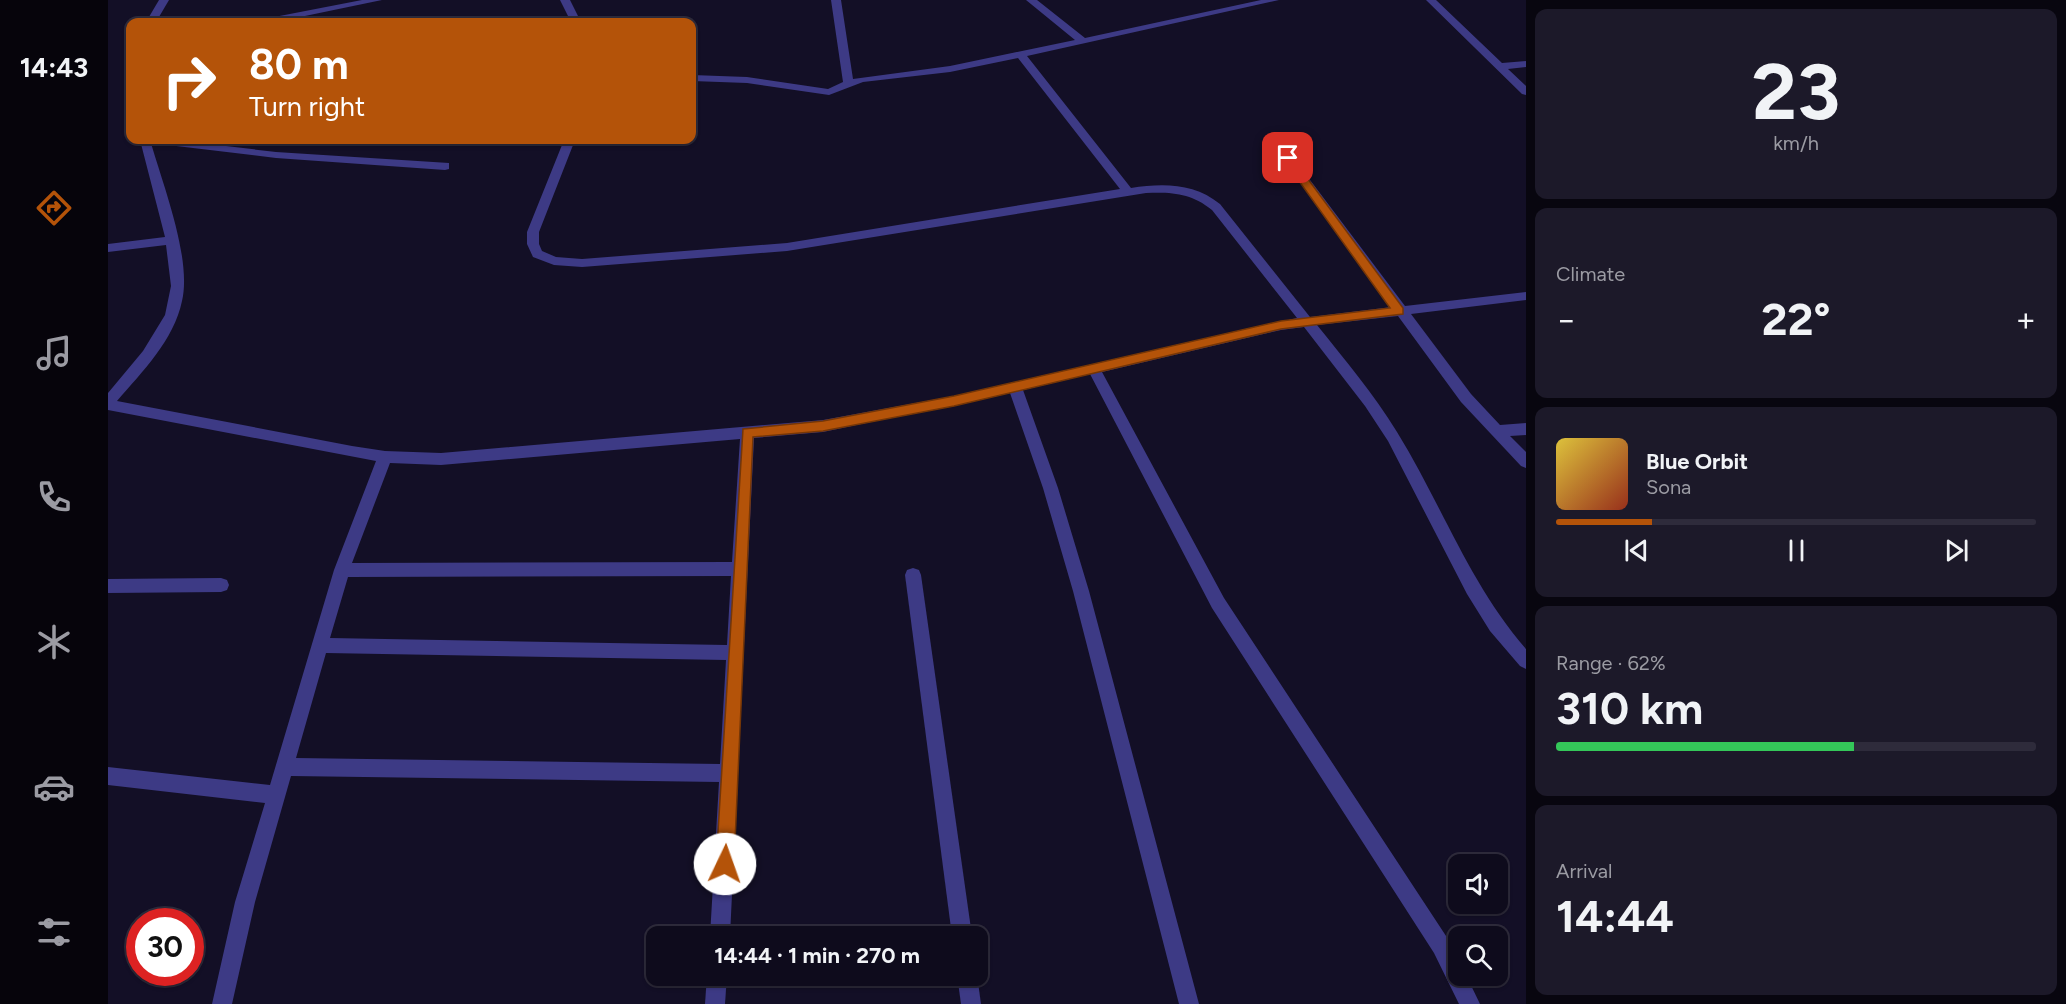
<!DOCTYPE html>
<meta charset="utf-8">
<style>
:root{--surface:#0e0b1c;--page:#1c1929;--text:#f1f3f6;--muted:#9b9ba3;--line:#2e2b3b;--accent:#b45309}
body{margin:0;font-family:Figtree,sans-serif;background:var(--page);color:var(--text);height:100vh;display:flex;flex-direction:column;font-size:22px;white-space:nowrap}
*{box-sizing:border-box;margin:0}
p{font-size:20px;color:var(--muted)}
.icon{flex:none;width:33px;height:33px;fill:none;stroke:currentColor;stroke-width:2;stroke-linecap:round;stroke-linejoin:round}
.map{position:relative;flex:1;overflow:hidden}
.panel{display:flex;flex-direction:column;gap:9px;padding:9px;background:#08060f;width:540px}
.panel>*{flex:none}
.hud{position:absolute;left:18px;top:18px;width:570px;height:126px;border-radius:12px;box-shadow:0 2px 4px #0004,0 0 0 2px var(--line);background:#b45309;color:#fff;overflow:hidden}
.fabs{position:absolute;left:1340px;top:854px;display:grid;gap:12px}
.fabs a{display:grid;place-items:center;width:60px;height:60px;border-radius:12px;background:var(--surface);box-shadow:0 2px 4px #0004,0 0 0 2px var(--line);font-size:30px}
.speed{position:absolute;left:18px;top:908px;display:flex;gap:12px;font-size:30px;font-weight:700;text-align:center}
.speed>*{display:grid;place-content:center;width:78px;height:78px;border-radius:50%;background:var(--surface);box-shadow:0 2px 4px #0004,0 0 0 2px var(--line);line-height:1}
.speed .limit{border:9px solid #d22;background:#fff;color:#111}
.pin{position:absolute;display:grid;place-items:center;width:51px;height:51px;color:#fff;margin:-26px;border-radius:12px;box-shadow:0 3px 9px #0006}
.me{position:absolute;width:66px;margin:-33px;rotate:3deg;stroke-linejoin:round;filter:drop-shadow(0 0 4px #0008)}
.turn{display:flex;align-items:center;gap:21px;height:126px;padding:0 24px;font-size:27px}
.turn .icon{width:78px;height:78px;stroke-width:2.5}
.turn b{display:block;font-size:42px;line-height:51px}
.big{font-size:45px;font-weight:700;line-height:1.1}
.panel .card{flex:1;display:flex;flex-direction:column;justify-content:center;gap:9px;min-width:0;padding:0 21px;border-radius:12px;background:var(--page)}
.panel .dial{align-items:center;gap:0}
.dial b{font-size:78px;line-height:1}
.song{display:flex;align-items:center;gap:18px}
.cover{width:72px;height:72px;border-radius:9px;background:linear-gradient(135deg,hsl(50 70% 55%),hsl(10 70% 35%))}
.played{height:6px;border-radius:3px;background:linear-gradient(90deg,var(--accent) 20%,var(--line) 20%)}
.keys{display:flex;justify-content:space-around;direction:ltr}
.heat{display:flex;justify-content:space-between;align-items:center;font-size:33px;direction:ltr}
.charge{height:9px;border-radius:4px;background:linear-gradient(90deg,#34c759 62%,var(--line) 0)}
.trip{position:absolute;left:538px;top:926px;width:342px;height:60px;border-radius:12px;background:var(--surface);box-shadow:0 2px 4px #0004,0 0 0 2px var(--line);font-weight:700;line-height:60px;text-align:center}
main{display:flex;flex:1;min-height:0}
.tab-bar{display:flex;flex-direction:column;width:108px;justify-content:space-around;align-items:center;background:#06040b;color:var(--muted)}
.tab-bar .icon{width:42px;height:42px}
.tab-bar .on{color:var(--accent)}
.tab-bar b{font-size:27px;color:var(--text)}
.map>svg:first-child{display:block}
</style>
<main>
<nav class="tab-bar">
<b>14:43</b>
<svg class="icon on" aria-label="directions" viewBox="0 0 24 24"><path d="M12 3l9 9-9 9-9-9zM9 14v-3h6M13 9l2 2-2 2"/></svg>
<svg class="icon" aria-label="music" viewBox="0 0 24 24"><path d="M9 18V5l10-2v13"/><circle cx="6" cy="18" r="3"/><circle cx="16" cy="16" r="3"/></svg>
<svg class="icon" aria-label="phone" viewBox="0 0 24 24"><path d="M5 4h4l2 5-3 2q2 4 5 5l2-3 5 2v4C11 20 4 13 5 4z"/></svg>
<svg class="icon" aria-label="climate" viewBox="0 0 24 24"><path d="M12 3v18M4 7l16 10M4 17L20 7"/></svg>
<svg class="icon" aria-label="car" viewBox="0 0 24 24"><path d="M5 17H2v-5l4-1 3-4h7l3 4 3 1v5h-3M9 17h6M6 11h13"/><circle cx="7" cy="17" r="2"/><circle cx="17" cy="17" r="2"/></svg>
<svg class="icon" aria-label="filters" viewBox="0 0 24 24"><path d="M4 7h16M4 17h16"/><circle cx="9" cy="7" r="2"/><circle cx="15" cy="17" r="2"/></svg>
</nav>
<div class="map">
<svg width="1418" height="1004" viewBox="0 0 1418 1004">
<rect width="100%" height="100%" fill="#130f26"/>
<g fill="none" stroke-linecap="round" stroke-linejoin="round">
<g fill="#3d3a85" fill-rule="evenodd">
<path d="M 51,0 L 61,0 L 48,22 L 38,22 Z"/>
<path d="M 254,0 L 274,0 L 168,22 L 151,22 L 156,19 Z"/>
<path d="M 452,0 L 462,0 L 473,22 L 463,22 Z"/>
<path d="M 723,0 L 733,0 L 745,79 L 842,66 L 967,40 L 918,0 L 929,0 L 977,38 L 1153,0 L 1171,0 L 919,56 L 1023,188 C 1055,183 1086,183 1112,204 L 1202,317 L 1284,307 L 1176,160 L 1176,156 L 1184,156 L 1297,306 L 1418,292 L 1418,300 L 1303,314 L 1363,394 L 1392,425 L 1418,423 L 1418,435 L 1402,436 L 1418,452 L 1418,468 L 1413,466 L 1353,402 L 1290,316 L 1209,325 C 1237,360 1266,394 1289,432 C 1334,505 1361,583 1418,649 L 1418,669 L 1412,666 L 1382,631 L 1359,594 L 1280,441 L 1257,406 L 1196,327 L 1173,330 L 994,372 L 1116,598 L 1340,939 L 1350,959 L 1350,975 L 1358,975 L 1372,1004 L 1351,1004 L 1326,953 L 1104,608 L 982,374 L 915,390 L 950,488 L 981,591 L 1091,1004 L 1071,1004 L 965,591 L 935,488 L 902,393 L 715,432 L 646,438 L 622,936 L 602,936 L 611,782 L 183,776 L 147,902 L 124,1004 L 104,1004 L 127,902 L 157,803 L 0,785 L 0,767 L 162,785 L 226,570 L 268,461 L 0,410 L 0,393 L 35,351 L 57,315 L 63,286 L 58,245 L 0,252 L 0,244 L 57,237 L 32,140 L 67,140 L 168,152 L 341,163 L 341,169 L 337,170 L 168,158 L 43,143 C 55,185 84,259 74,301 C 66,340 34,372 9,401 L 244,446 L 277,451 L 333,453 L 715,420 L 846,396 L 1189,318 L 1104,210 C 1083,193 1064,192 1038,193 L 679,251 L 474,267 L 446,265 L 425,257 L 419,244 L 419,232 L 456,140 L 467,140 L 431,232 L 431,244 L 434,251 L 448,257 L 474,259 L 679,243 L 1012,189 L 910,58 L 842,72 L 755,82 L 721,95 L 639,83 L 584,81 L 584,75 L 639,77 L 720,89 L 735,82 ZM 632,439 L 624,562 L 244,563 L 282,463 L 333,465 ZM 623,576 L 619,645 L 222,638 L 240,577 ZM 218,653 L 618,660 L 612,764 L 188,758 Z"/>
<path d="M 1318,0 L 1328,0 L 1394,63 L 1418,61 L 1418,67 L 1400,69 L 1418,86 L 1418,95 L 1414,94 Z"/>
<path d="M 22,57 L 22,85 L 17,82 L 17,60 Z"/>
<path d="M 805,568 L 811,570 L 813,575 L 864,936 L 844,936 L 797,575 L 799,570 Z"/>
<path d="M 113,578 L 119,580 L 121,585 L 119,590 L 113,592 L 0,593 L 0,579 Z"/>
<path d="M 599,975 L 619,975 L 617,1004 L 597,1004 Z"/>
<path d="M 849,975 L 869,975 L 873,1004 L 853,1004 Z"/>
</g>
</g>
<path fill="#b45309" stroke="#753606" stroke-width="1.5" d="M 1180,155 L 1183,156 L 1295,308 L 1295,314 L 1173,329 L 846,406 L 715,431 L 645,437 L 626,864 L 623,870 L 617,872 L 611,870 L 608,864 L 635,429 L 715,421 L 846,396 L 1173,321 L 1282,308 L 1176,160 L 1174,158 Z"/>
</svg>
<div class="fabs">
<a><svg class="icon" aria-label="sound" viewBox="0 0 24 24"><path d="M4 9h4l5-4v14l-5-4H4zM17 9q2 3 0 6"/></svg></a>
<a><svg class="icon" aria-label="search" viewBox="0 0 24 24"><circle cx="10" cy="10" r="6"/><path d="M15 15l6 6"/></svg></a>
</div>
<div class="speed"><div class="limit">30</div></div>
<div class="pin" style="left:1180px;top:158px;background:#d93025"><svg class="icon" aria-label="arrive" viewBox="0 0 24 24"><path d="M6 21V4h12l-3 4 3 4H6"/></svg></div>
<svg class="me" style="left:617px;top:864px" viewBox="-20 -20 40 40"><circle r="19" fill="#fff"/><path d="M0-13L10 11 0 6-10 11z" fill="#b45309"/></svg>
<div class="trip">14:44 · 1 min · 270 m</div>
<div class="hud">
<div class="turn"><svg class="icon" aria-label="right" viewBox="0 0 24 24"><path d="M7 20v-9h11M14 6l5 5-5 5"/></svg><div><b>80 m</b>Turn right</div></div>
</div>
</div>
<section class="panel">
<div class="card dial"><b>23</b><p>km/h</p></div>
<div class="card"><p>Climate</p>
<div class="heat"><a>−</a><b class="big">22°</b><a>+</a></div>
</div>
<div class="card">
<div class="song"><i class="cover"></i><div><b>Blue Orbit</b><p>Sona</p></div></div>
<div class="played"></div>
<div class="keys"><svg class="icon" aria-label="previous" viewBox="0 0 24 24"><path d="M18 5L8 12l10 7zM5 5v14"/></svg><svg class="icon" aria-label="pause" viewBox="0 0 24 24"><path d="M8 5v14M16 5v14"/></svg><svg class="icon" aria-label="next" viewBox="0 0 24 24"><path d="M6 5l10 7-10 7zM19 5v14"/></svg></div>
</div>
<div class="card"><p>Range · 62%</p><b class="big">310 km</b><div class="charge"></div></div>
<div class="card"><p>Arrival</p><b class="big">14:44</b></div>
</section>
</main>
